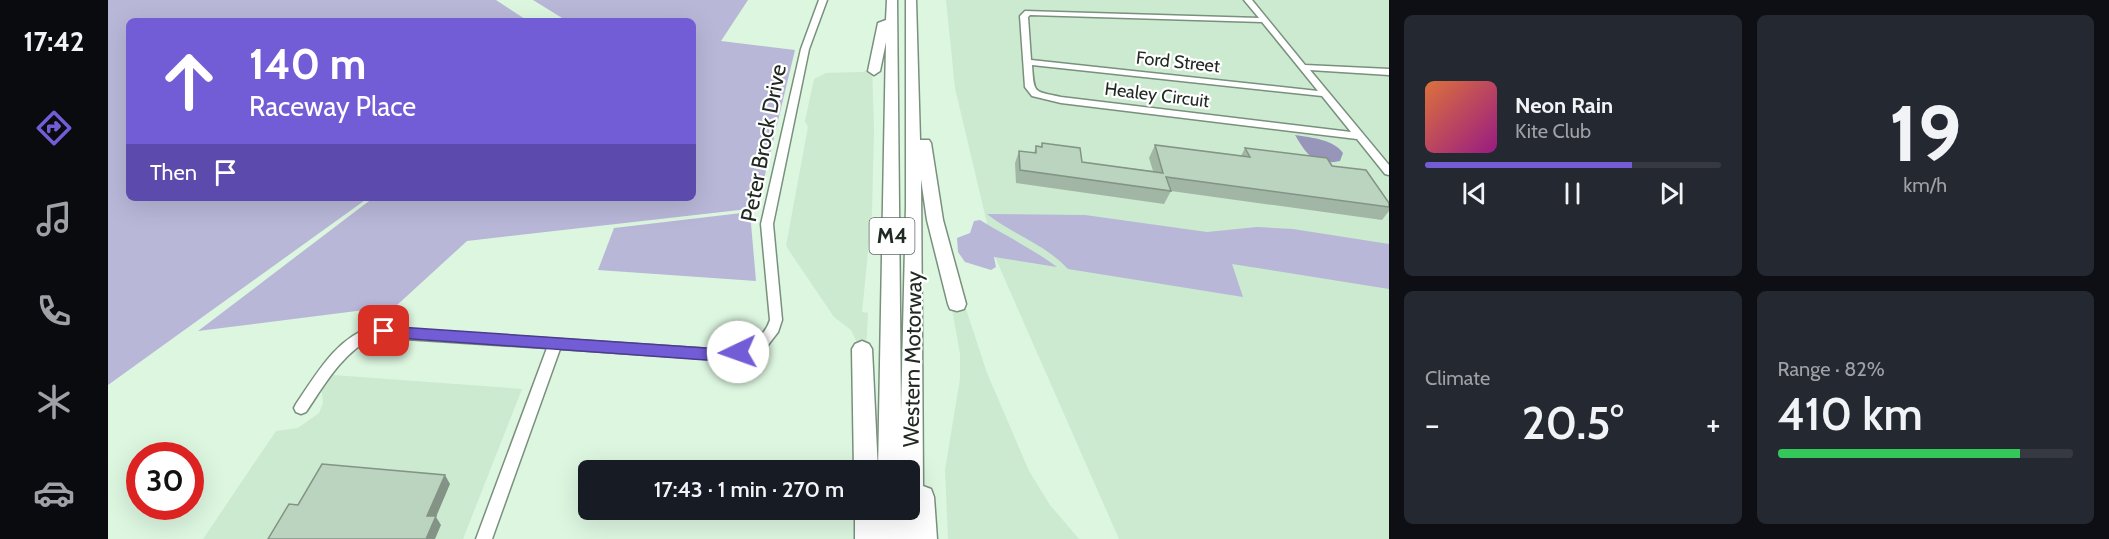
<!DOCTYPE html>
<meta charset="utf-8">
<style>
:root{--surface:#171b24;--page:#242831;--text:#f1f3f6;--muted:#9ea1a6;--line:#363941;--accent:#735dd7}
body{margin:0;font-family:Cabin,sans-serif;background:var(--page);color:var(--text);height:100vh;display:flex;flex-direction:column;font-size:22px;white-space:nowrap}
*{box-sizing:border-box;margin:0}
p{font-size:20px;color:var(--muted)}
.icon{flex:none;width:33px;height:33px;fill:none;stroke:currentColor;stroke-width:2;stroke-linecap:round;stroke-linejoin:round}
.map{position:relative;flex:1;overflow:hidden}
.details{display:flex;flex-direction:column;gap:15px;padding:15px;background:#0d0f14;width:720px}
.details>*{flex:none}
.banner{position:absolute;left:18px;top:18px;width:570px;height:183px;border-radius:9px;box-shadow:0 6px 24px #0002;background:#735dd7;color:#fff;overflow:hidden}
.speed{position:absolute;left:18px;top:442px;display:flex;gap:12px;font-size:30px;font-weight:700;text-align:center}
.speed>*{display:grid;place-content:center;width:78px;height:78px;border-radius:50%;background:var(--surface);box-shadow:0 6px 24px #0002;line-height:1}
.speed .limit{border:9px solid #d22;background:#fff;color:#111}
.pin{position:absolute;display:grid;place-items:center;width:51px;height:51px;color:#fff;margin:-26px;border-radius:12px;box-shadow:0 3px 9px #0006}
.me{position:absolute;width:66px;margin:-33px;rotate:267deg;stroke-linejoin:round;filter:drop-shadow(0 0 4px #0008)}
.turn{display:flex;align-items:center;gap:21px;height:126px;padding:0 24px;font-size:27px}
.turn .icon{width:78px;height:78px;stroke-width:2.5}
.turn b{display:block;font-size:42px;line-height:51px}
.then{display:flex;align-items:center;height:57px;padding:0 24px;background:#0003;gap:12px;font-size:22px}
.big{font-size:45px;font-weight:600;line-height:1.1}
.details .tile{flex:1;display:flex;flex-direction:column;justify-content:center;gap:9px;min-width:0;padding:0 21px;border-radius:9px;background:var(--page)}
.details .dial{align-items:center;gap:0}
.dial b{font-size:78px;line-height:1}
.song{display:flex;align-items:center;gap:18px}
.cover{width:72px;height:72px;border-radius:9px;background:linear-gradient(135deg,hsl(20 70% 55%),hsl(310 70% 35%))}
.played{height:6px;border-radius:3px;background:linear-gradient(90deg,var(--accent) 70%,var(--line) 70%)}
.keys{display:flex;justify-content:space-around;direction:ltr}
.heat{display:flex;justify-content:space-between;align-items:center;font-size:33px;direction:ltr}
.charge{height:9px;border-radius:4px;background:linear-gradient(90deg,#34c759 82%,var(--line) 0)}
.details .tiles{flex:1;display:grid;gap:15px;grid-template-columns:repeat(2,1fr)}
.trip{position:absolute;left:470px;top:460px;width:342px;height:60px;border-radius:9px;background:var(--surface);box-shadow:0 6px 24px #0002;font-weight:600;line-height:60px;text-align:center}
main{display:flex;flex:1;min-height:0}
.tabs{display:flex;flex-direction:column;width:108px;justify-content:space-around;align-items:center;background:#090b0e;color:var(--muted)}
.tabs .icon{width:42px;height:42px}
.tabs .on{color:var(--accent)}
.tabs b{font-size:27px;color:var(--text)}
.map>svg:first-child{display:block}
</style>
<main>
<nav class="tabs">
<b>17:42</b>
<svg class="icon on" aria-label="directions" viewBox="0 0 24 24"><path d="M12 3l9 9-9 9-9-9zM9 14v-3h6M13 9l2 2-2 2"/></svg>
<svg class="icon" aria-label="music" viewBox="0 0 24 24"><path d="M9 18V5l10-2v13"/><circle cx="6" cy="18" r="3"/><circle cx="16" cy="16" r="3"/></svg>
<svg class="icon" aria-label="phone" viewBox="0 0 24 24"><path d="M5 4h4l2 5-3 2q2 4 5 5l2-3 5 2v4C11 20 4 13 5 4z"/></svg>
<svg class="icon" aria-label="climate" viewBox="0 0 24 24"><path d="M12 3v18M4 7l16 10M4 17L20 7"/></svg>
<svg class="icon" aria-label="car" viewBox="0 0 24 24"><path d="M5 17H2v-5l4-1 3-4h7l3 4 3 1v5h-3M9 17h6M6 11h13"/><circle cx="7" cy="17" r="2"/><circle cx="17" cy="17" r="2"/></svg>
</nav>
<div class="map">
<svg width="1281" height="539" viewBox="0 0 1281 539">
<rect width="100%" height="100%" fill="#dcf6e0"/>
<g fill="#cbeacf">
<path d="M 838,0 L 1281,0 L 1281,539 L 1011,539 L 887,257 L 847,88 Z"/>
<path d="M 764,68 L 766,128 L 764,212 L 754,312 L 760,313 L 758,350 L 752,349 L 743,330 L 726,317 L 678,246 L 700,127 L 697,121 L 706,79 L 718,73 L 755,72 Z"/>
<path d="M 843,303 L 856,303 L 879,373 L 921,471 L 942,505 L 971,539 L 840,539 L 837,470 L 852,379 L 852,354 Z"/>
<path d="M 225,375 L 414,389 L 355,539 L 95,539 L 168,431 L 190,428 L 211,413 L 215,403 L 214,391 Z"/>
</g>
<g fill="#b8b7d8">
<path d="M 0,0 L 388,0 L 420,21 L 21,21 L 21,198 L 260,198 L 0,385 Z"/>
<path d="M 425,0 L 640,0 L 613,41 L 687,50 L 649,208 L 359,241 L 288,306 L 90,331 L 265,198 L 585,198 L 585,21 L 459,21 Z"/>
<path d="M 642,212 L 648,281 L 490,270 L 506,228 Z"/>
<path d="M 879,214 L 977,215 L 1099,232 L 1149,227 L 1185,229 L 1281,244 L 1281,289 L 1124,264 L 1135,297 L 960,269 C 938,245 904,234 879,214 Z"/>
<path d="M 872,220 C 898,236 925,249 949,267 L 886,257 L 888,267 L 883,270 L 857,262 L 850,252 L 849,238 L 862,233 L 866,221 Z"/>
</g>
<path fill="#9895bb" d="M 1187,135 C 1204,138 1225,139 1235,153 L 1232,161 C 1206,166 1199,155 1187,135 Z"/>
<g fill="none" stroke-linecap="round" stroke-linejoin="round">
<g stroke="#79907d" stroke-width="3">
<g id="minor">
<path d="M 711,0 L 719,0 L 701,49 L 665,224 L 674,320 L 670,332 L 660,345 L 647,352 L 618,360 L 452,349 L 384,539 L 368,539 L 439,348 L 266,337 C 234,353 217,384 198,412 L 193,414 L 188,412 L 186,408 L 188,404 C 208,375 228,338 264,327 L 618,350 C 638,346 655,341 662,320 L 653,224 L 693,49 Z"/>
<path d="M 1136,0 L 1144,0 L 1197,65 L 1281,69 L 1281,75 L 1202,70 L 1281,165 L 1281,175 L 1277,174 L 1249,139 L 953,103 L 924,96 L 917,87 L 912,16 L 917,11 L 1151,18 ZM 922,15 L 1154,22 L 1210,91 L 923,60 L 920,17 ZM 924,65 L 1214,96 L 1243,132 L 953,97 C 925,91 926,94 924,65 Z"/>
</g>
</g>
<g stroke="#79907d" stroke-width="3">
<g id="highway">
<path d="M 779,0 L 789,0 L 793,412 L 798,206 L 798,0 L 808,0 L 812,140 L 821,140 L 823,143 L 835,220 L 858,304 L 856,309 L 849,311 L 842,309 L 840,304 L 819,220 L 813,179 L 815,486 L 823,489 L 826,497 L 829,539 L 747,539 L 747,510 L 801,510 L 801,471 L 770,471 L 778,42 L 772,71 L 766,75 L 760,71 L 770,23 L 778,20 Z"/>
<path d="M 754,341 L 761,344 L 764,349 L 770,471 L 746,471 L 744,349 L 747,344 Z"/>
</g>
</g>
<use href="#minor" fill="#fff" fill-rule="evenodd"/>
<use href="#highway" fill="#fff" fill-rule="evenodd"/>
</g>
<path fill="#a1b6a4" d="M 934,143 L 974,162 L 1045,171 L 1041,158 L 1047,145 L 1133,156 L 1137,148 L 1224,166 L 1281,203 L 1281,211 L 1274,220 L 1063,191 L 1056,204 L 908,183 L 907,163 L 911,151 L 926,153 L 928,146 L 933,147 Z"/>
<path fill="#839486" d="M 337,475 L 342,484 L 328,517 L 333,525 L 327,539 L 318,539 L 319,516 Z"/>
<g fill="#bbd4bf" stroke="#839486" stroke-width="1.5">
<path d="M 934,143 L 972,148 L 974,162 L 1055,173 L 1047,145 L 1142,157 L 1137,148 L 1219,158 L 1224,166 L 1258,170 L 1281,203 L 1281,207 L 1058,177 L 1063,191 L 912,170 L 911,151 L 928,153 L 928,146 L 934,147 Z"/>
<path d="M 214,464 L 337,475 L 319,516 L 328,516 L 318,539 L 160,539 L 181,504 L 190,505 Z"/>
</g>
<path fill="#735dd7" stroke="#4b3c8c" stroke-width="1.5" d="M 276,326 L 598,348 L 636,348 L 638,352 L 636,357 L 598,360 L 276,337 L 270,335 L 268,331 L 270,327 Z"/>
<g text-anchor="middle" stroke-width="4.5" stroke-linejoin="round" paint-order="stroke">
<g font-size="18" fill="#202922" stroke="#fff">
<text transform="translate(1070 62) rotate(6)" y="6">Ford Street</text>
<text transform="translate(1049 95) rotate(7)" y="6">Healey Circuit</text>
</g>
<rect fill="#fff" stroke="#636964" stroke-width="1.5" x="761.5" y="218" width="45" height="36" rx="4.5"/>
<g font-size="21" font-weight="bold" fill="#202922">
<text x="784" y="243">M4</text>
</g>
<g font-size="22" fill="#202922" stroke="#fff">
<text transform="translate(655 143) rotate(-79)" y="8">Peter Brock Drive</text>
<text transform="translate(804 359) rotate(-89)" y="8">Western Motorway</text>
</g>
</g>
</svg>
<div class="speed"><div class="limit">30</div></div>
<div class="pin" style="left:276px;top:331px;background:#d93025"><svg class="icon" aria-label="arrive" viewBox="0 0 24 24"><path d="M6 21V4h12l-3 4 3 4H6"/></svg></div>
<svg class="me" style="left:630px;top:352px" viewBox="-20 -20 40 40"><circle r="19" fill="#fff"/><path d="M0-13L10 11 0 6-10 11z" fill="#735dd7"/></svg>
<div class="trip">17:43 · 1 min · 270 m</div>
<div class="banner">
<div class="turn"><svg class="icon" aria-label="ahead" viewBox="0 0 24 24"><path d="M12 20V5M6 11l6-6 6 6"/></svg><div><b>140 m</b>Raceway Place</div></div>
<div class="then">Then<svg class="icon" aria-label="arrive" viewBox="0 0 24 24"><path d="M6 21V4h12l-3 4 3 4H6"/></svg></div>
</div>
</div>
<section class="details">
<div class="tiles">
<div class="tile">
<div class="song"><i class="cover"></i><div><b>Neon Rain</b><p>Kite Club</p></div></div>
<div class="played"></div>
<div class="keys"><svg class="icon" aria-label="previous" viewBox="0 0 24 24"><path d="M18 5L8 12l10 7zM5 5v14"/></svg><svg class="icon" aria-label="pause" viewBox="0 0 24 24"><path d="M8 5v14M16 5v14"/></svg><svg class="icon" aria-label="next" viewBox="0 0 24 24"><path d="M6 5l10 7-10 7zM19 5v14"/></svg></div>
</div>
<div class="tile dial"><b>19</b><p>km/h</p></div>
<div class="tile"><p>Climate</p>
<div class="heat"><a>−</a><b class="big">20.5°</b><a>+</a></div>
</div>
<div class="tile"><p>Range · 82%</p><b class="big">410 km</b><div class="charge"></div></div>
</div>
</section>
</main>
